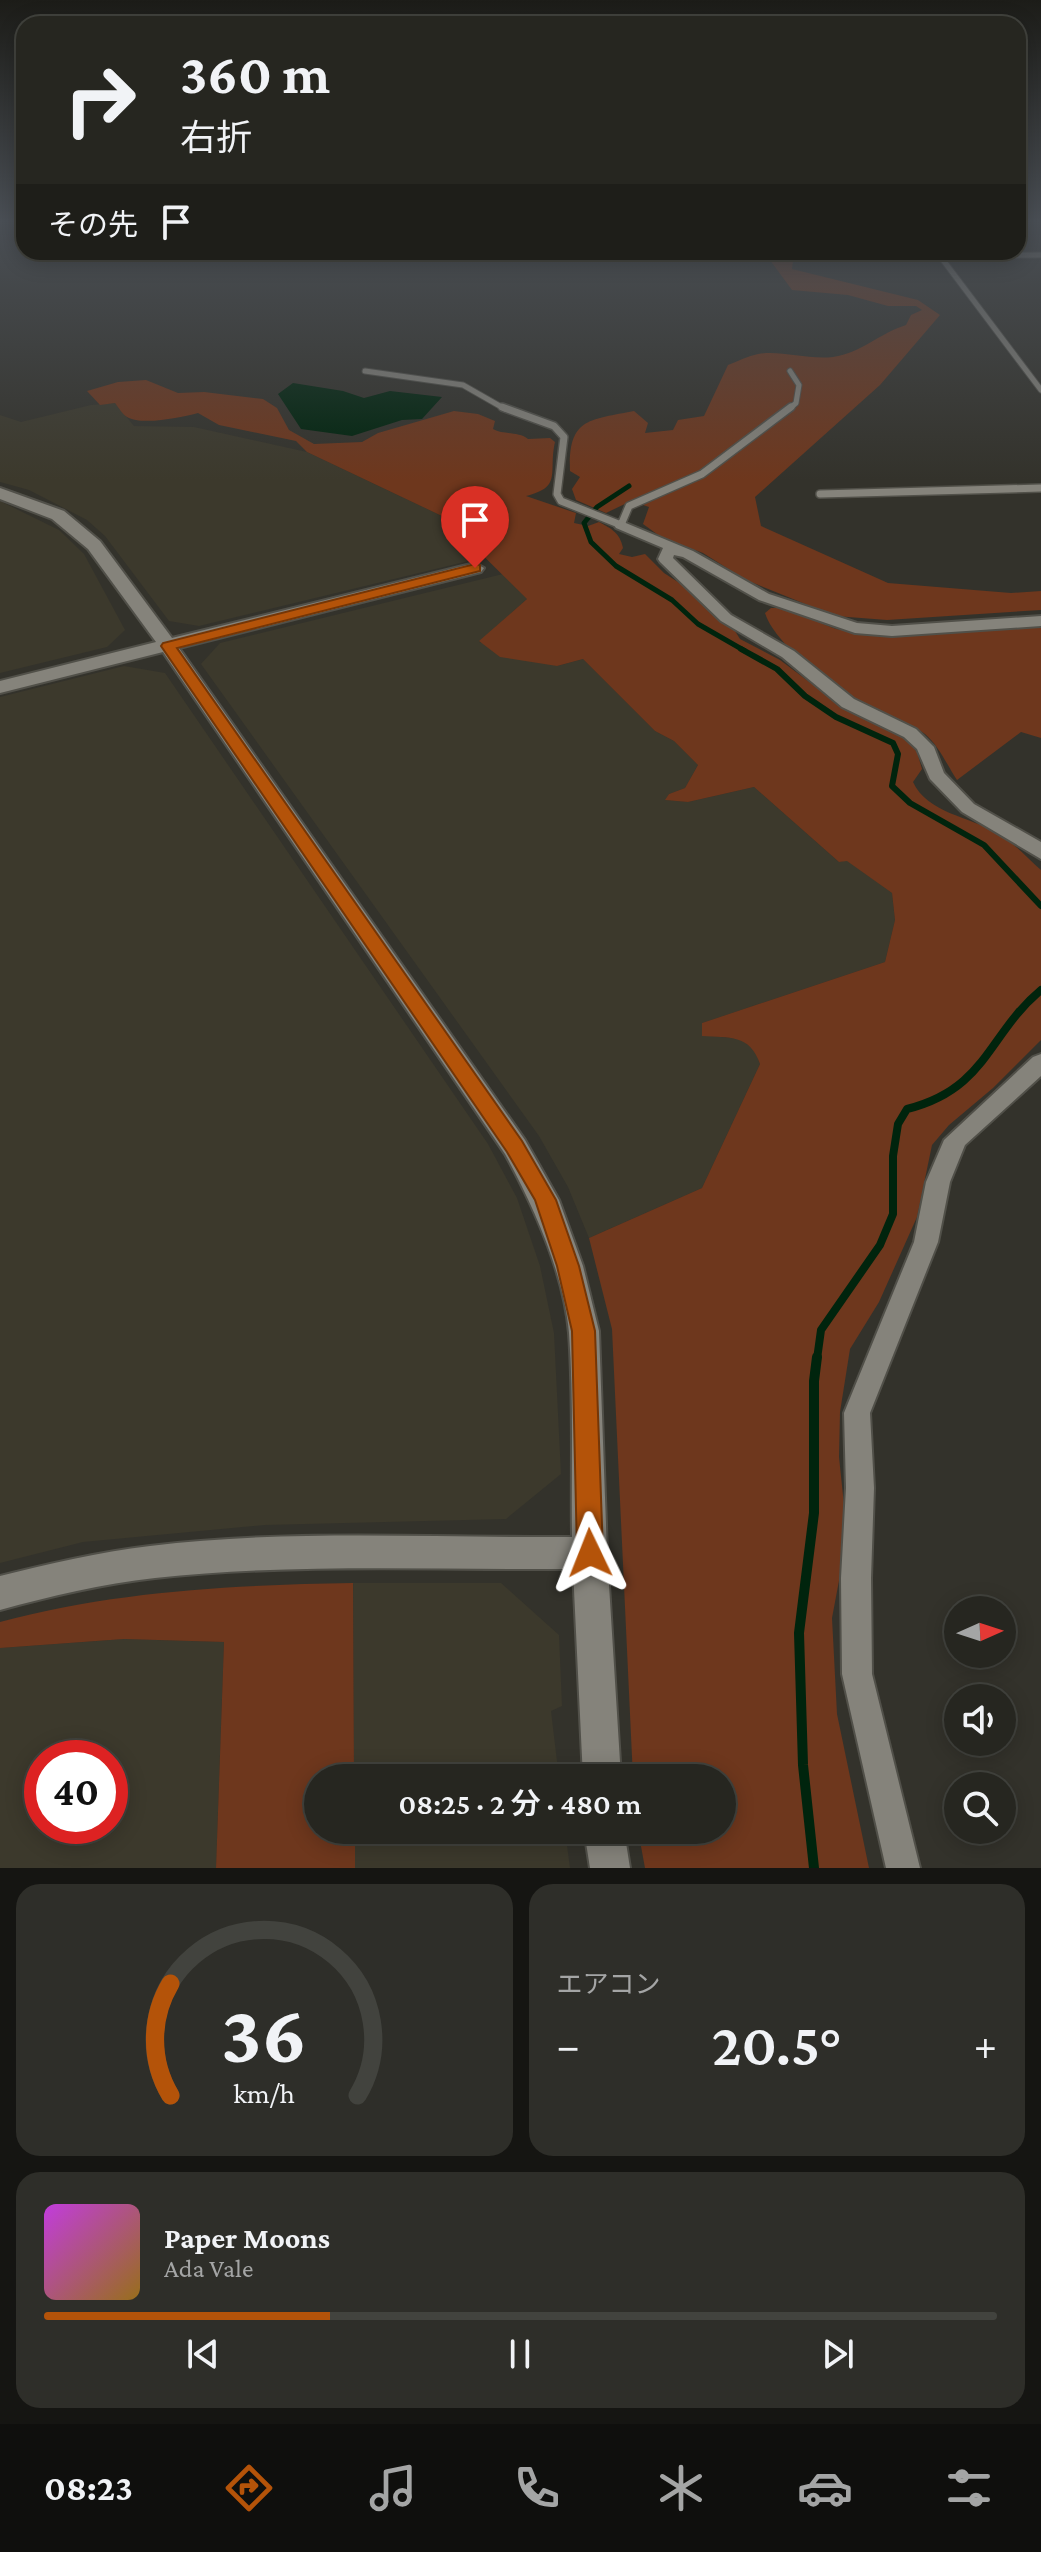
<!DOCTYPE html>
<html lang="ja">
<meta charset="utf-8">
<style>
:root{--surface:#262620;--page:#2e2e29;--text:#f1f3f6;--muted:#a4a5a5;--line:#42433e;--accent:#b45309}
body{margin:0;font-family:"Crimson Pro","Noto Sans JP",serif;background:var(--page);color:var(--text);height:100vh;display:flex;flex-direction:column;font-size:30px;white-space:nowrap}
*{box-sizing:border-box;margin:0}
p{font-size:26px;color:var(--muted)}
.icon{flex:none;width:44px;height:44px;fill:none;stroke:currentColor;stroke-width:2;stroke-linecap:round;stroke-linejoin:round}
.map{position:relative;height:1868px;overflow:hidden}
.sheet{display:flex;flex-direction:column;gap:16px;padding:16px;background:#151512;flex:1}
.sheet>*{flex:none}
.top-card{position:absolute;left:16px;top:16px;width:1010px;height:244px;border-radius:24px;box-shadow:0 4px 20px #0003,0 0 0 2px var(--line);background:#262620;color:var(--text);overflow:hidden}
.needle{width:52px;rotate:87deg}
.tools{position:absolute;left:944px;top:1596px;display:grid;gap:16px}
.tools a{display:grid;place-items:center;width:72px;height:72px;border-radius:50%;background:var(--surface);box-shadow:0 4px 20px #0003,0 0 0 2px var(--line);font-size:40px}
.speed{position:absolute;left:24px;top:1740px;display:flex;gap:16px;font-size:40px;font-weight:700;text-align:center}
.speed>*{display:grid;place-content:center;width:104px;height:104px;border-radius:50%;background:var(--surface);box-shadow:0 4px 20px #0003,0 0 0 2px var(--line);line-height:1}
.speed .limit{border:12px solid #d22;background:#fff;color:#111}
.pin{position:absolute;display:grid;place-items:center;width:68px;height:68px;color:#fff;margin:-82px -34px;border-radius:50% 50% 50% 0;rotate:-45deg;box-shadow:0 0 8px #0007}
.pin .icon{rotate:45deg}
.me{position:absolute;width:88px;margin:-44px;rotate:358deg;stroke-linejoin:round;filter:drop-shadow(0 0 6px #0008)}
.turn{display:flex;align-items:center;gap:28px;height:168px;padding:0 32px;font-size:36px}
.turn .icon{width:104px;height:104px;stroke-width:2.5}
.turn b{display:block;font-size:56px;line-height:68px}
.then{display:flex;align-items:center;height:76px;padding:0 32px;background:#0003;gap:16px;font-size:30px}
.big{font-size:60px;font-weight:600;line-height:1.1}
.sheet .tile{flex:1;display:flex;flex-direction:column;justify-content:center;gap:12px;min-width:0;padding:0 28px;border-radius:24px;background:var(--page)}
.sheet .dial{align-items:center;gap:0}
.dial svg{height:208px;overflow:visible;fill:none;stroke:var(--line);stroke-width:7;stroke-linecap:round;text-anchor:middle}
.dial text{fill:var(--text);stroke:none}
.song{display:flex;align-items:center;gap:24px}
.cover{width:96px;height:96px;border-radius:12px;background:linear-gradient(135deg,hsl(290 70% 55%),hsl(40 70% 35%))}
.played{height:8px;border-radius:4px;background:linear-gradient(90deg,var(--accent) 30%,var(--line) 30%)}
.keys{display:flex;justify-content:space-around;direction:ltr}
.heat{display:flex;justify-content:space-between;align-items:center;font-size:44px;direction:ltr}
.sheet .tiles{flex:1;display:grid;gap:16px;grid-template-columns:1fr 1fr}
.tile:last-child{grid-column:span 2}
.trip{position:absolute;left:304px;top:1764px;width:432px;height:80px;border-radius:40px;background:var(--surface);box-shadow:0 4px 20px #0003,0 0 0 2px var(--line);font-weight:600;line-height:80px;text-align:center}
.tab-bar{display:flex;height:128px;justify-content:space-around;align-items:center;background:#0f0f0d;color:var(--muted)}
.tab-bar .icon{width:56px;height:56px}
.tab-bar .selected{color:var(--accent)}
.tab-bar b{font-size:36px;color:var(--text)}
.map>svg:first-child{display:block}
</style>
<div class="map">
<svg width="1041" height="1868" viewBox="0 0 1041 1868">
<rect width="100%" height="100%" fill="#33322b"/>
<g fill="#3c392c" fill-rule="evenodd">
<path d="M 115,403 L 134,426 L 194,427 L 307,452 L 444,517 L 485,557 L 199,626 L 169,621 L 105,536 L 87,520 L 29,490 L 0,482 L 0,415 L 21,422 L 91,405 Z"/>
<path d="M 0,501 L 59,530 L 84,554 L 125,630 L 107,647 L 0,673 Z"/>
<path d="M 503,574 L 527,599 L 479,642 L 557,666 L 583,659 L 655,731 L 674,741 L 698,765 L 685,788 L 669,794 L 666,800 L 688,802 L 754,787 L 839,862 L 847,860 L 892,893 L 895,920 L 885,962 L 702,1023 L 703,1035 L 740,1039 L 755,1050 L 760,1064 L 702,1188 L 589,1238 L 568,1187 L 539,1136 L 201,664 L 220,643 Z"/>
<path d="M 124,666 L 165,673 L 488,1144 L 517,1198 L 540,1266 L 554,1333 L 561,1474 L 506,1519 L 265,1525 L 83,1542 L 0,1563 L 0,697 Z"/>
<path d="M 353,1583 L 501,1583 L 559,1635 L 562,1706 L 551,1711 L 559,1778 L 354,1778 Z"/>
<path d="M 124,1639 L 224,1642 L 216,1868 L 0,1868 L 0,1648 ZM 42,1758 L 110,1758 L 110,1826 L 42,1826 Z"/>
<path d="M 355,1830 L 565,1830 L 570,1868 L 355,1868 Z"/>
</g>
<g fill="#6e371d">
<path d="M 768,252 L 794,252 L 792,269 L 918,300 L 940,315 L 880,385 L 755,497 L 761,526 L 888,583 L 1011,593 L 1041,591 L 1041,610 L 887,620 L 835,616 L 746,580 L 703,553 L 661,537 L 643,524 L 649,507 L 631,501 L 606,513 L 576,500 L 572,489 L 580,477 L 570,471 C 568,418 589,420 634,411 L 648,423 L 645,433 L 673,430 L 678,420 L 704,416 L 728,365 C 738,361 748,356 758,354 C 780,350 808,360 833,357 C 861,353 880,333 906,325 L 911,315 L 922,310 L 916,306 L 888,306 L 848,295 L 792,290 L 767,256 Z"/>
<path d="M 146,380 L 178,393 L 204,392 L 263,399 L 277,408 L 289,430 L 314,444 L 362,442 L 378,433 L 454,411 L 478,414 L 495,421 L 493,429 C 503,435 519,431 528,439 L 550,438 L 555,442 C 548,473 563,487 526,496 L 576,513 L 574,523 L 588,526 L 599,522 C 612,529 620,533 623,548 L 619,554 L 632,557 L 645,554 L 664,573 L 684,586 L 735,631 L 740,639 L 780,660 L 848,711 L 904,737 L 917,752 L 922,769 L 913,782 C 927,813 970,817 998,833 C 1013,842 1027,858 1041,870 L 1041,1040 L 993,1088 L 949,1125 L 932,1145 L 917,1217 L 879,1302 L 850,1349 L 840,1412 L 839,1457 L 844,1505 L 841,1570 L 832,1618 L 837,1714 L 869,1868 L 645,1868 L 638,1830 L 722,1830 L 722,1778 L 633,1778 L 612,1329 L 589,1238 L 702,1188 L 760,1064 C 750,1034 729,1038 702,1036 L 702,1023 L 885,962 L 895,920 L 892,893 L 847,861 L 839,862 L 754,787 L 688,802 L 665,800 L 669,794 L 685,788 L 698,765 L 674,741 L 655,731 L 583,659 L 557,666 L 500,657 L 479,641 L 527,599 L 444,517 L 307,452 L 296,441 L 219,425 L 198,413 C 182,417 143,426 127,417 C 122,414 119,408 115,403 L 100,405 L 87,391 L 118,382 Z"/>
<path d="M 771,608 L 782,608 L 836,629 L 881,636 L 1041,625 L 1041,738 L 1021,732 L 957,780 C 947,765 939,746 925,734 C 913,725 894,720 880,714 C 846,698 776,648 765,613 Z"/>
<path d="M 353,1583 L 354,1778 L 318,1778 L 318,1830 L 355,1830 L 355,1868 L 216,1868 L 224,1642 L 124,1639 L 0,1648 L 0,1622 C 115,1591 234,1585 353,1583 Z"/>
</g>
<path fill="#00240d" d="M 293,383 L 343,391 L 364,398 L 390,391 L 442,397 L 422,419 L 402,420 L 352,436 L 301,429 L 278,394 Z"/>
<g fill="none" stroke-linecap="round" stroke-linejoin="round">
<path stroke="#00240d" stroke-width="5" d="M 629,486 L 597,507 L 584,523 L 591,542 L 616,566 L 672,600 L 698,624 L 745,651"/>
<path stroke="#00240d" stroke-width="6" d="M 741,649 L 777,669 L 805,696 L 836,717 L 893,743 L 898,754 L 892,786 L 910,803 L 984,845 L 1041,906"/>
<path stroke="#00240d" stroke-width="8" d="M 817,1359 L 821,1330 L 880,1245 L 893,1214 L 893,1156 L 898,1124 L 907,1109 C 987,1089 988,1034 1041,990"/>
<path stroke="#00240d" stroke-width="10" d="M 814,1868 L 803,1765 L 799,1633 L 814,1513 L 814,1381 L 817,1357"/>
<g stroke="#515049" stroke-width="7">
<g id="service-far1">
<path d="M 1041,255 L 940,256 L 1041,390"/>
<path d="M 365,371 L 463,385 L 505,409"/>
<path d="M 789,409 L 796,403 L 799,385 L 790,371"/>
</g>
</g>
<g stroke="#515049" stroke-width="10">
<g id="service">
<path d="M 502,407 L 554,426 L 564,437 L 557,494 L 561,501 L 621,525 L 629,506 L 702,474 L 791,407"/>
<path d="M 820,494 L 1041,488"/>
</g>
</g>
<g stroke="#515049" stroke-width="4">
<g id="minor">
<path d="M 621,521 L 693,551 L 769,594 L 857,623 L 892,626 L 1041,616 L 1041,626 L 892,636 L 855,633 L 759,600 L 683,557 L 674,555 L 673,558 L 731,615 L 794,651 L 854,699 L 916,729 L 934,747 L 944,773 L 974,804 L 1041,842 L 1041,859 L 962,812 L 930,779 L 917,749 L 904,737 L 842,707 L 782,657 L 721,621 L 660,562 L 658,559 L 663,548 L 616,528 L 614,525 Z"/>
<path d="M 1041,1054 L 1041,1076 L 965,1145 L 950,1182 L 938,1242 L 870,1413 L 874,1488 L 871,1578 L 872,1674 L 920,1868 L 886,1868 L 842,1674 L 841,1578 L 846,1488 L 844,1413 L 914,1242 L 926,1182 L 944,1140 L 1033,1057 Z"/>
</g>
</g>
<g stroke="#515049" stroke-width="4">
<g id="tertiary">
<path d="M 0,488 L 64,511 L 100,541 L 172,638 L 475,563 L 484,568 L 481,572 L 179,648 L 525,1140 L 559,1200 L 583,1266 L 599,1331 L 607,1553 L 621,1778 L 583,1778 L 573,1569 C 434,1570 293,1563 155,1578 C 102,1584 51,1596 0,1610 L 0,1576 C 49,1564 99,1552 150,1546 C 289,1529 432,1538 572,1537 C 571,1470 574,1400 569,1333 C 564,1274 533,1205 505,1154 L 163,652 L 0,693 L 0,681 L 156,642 L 88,549 L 52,519 L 0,499 Z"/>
<path d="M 584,1830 L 624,1830 L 630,1868 L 590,1868 Z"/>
</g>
</g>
<use href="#service-far1" stroke="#85837b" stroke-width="5"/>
<use href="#service" stroke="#85837b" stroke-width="7"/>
<use href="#minor" fill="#85837b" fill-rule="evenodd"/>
<use href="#tertiary" fill="#85837b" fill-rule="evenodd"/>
</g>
<linearGradient id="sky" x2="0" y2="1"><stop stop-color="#1c1c18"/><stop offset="0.46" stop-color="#4a4f55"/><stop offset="1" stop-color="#4a4f55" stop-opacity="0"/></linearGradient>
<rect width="1041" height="480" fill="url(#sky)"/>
<path fill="#b45309" stroke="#753606" stroke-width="2" d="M 475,564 L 480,565 L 480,571 L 177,648 L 522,1141 L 556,1200 L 579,1266 L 595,1331 L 603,1553 L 599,1562 L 590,1566 L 581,1562 L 577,1553 L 572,1331 L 557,1266 L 535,1200 L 507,1152 L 161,646 L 163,643 Z"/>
</svg>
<div class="tools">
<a><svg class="needle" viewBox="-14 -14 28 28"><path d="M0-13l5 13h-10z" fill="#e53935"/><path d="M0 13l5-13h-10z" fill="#a4a5a5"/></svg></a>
<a><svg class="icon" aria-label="sound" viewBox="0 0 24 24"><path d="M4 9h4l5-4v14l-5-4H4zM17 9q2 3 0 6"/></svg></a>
<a><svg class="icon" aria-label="search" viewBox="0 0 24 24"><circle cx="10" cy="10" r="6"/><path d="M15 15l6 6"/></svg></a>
</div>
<div class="speed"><div class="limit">40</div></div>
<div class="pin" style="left:475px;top:568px;background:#d93025"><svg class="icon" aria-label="arrive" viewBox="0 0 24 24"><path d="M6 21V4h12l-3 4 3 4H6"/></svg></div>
<svg class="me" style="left:590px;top:1553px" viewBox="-20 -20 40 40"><path d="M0-17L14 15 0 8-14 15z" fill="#b45309" stroke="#fff" stroke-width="4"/></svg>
<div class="trip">08:25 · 2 分 · 480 m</div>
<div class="top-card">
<div class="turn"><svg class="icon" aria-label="right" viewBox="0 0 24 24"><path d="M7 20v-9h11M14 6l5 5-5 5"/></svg><div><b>360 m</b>右折</div></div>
<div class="then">その先<svg class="icon" aria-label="arrive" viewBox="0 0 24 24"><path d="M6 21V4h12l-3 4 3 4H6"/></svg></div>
</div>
</div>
<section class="sheet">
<div class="tiles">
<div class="tile dial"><svg viewBox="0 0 100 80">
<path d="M14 69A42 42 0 1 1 86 69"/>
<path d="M14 69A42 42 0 0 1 14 26" stroke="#b45309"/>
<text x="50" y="56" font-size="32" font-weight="700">36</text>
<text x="50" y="72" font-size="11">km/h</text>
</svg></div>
<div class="tile"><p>エアコン</p>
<div class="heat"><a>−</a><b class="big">20.5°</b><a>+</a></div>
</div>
<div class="tile">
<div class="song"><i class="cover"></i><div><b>Paper Moons</b><p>Ada Vale</p></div></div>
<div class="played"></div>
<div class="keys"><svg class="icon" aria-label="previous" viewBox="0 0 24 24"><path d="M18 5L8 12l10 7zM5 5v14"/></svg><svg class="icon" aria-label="pause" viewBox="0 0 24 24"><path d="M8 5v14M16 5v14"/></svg><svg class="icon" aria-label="next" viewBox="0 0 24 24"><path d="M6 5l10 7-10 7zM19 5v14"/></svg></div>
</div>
</div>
</section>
<nav class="tab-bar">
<b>08:23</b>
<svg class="icon selected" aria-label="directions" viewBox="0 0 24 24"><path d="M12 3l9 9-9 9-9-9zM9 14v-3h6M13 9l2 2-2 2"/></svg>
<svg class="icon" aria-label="music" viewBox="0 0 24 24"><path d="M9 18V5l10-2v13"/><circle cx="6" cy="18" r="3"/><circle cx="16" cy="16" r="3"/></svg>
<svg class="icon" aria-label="phone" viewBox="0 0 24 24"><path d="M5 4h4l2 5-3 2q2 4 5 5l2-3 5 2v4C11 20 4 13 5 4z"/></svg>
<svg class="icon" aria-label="climate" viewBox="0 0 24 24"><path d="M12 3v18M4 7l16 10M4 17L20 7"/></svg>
<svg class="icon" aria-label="car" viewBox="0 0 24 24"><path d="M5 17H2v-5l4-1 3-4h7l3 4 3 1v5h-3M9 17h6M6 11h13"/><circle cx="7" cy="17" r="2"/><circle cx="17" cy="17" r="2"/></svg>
<svg class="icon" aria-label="filters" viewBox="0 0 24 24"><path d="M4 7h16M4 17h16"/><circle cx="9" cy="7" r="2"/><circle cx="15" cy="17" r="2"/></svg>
</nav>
